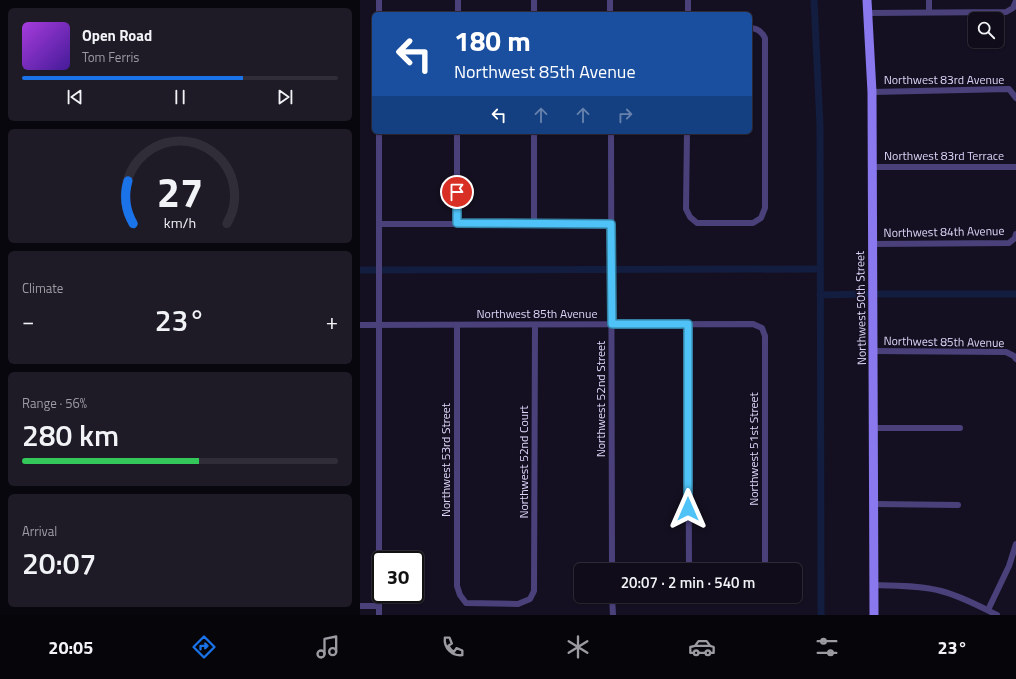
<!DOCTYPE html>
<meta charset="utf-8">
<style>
:root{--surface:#100c19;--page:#1e1a26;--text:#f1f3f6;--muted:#9c9ba2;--line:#302c38;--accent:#1a73e8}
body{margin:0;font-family:"Titillium Web",sans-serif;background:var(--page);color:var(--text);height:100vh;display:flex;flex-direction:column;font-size:15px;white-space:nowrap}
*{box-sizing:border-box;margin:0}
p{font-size:13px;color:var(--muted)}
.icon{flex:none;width:22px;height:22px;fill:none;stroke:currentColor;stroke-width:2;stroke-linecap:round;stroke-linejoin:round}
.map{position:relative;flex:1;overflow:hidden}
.drawer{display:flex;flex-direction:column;gap:8px;padding:8px;background:#09070e;width:360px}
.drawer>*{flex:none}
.banner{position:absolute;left:12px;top:12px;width:380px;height:122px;border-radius:6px;box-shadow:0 1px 3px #0004,0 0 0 1px var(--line);background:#1a4fa0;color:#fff;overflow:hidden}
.controls{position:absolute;left:608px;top:12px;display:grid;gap:8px}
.controls a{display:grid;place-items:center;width:36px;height:36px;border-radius:6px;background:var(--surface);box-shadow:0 1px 3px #0004,0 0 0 1px var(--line);font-size:20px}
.speed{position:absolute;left:12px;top:551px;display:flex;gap:8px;font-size:20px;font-weight:700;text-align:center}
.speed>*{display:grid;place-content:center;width:52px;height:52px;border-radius:50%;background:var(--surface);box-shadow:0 1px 3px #0004,0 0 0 1px var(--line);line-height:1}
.speed .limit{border:2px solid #111;border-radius:6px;background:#fff;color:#111}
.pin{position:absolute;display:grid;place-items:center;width:34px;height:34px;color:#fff;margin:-17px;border:2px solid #fff;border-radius:50%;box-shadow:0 1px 4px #0007}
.me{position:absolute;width:44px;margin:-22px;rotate:0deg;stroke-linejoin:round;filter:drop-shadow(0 0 3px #0008)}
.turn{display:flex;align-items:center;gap:14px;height:84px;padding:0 16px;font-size:18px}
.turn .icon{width:52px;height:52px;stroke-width:2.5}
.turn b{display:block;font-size:28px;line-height:34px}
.lanes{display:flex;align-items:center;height:38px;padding:0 16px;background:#0003;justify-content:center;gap:20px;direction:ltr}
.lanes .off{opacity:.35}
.big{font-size:30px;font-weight:600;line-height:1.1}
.drawer .tile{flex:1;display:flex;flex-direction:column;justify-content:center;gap:6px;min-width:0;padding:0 14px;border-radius:6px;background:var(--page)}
.drawer .dial{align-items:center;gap:0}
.dial svg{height:104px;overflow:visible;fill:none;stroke:var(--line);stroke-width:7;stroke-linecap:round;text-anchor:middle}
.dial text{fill:var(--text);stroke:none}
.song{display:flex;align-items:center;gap:12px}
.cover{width:48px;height:48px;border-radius:6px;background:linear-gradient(135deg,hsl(280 70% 55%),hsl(260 70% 35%))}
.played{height:4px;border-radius:2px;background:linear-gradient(90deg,var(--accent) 70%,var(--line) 70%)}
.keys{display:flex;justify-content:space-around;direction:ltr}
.heat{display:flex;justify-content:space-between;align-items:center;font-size:22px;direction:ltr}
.charge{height:6px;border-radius:3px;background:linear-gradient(90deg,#34c759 56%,var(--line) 0)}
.trip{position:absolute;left:214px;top:563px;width:228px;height:40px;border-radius:6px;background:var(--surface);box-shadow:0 1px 3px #0004,0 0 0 1px var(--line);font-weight:600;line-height:40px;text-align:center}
.dock{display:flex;height:64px;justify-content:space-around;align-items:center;background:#06050a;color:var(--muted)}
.dock .icon{width:28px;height:28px}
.dock .selected{color:var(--accent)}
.dock b{font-size:18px;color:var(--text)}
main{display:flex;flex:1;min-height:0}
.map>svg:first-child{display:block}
</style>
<main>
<section class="drawer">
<div class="tile">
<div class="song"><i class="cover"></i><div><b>Open Road</b><p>Tom Ferris</p></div></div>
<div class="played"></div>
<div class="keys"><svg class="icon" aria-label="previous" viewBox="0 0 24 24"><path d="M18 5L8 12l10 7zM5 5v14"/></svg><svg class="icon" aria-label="pause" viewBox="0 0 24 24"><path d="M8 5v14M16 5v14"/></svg><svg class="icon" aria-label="next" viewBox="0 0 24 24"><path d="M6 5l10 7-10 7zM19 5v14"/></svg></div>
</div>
<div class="tile dial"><svg viewBox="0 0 100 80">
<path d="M14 69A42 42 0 1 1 86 69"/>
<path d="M14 69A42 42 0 0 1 10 36" stroke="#1a73e8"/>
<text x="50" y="56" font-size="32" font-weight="700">27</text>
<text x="50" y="72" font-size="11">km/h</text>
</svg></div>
<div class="tile"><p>Climate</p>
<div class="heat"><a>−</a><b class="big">23°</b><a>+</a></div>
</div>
<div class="tile"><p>Range · 56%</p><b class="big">280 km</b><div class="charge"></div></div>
<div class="tile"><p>Arrival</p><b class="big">20:07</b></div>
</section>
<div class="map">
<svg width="656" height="615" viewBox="0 0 656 615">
<rect width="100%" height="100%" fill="#151021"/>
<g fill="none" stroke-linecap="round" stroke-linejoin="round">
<g stroke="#121d3f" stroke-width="7">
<path d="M 454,0 L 460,125 L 461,615"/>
<path d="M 0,270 L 460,269"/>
<path d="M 519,294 L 656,294"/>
<path d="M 460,295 L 507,294"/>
</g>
<g stroke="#4a417b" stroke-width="6">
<path d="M 19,0 L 19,14"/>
<path d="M 250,0 L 250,14"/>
<path d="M 569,12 L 569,0"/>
<path d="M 508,13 L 646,12 L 653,8 L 656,1"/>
<path d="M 98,14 L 98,0"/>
<path d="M 174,14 L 174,0"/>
<path d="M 328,14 L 328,0"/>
<path d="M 512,92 L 649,89 L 656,98"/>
<path d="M 19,132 L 19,615"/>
<path d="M 251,132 L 252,570"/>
<path d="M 327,132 L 326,209 L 330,217 L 337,223 L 393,223 L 401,218 L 405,208 L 405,38 C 402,32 397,28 390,28"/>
<path d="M 513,167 L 656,167"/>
<path d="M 97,223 L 97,132"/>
<path d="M 174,223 L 174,132"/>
<path d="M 19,224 L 251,224"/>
<path d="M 512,244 L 649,243 L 655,238 L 656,234"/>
<path d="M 328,324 L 329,570"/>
<path d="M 0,325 L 393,324 L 402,328 L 405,336 L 405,570"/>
<path d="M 97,325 L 97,586 L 100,595 L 106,603 L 158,604 L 170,599 L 174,591 L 175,325"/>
<path d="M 514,351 L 646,352 L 654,356 L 656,359"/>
<path d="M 513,428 L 600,428"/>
<path d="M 514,504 L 598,505"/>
<path d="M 514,585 C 536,586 559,585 581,591 C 601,596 619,606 637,615"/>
<path d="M 252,596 L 253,615"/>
<path d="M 252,598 L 394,598 L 398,596"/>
<path d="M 0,606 L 19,606"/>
<path d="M 628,610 L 649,566 L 656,544"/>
</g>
<path stroke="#8a78ef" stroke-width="9" d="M 507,0 L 512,92 L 514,615"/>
</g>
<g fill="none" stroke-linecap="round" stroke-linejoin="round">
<g stroke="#337fa1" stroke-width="10">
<path id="route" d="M 97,192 L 97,223 L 251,224 L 252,324 L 328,324 L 328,509"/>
</g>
<use href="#route" stroke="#4fc3f7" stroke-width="7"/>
</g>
<g text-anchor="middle" stroke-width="3" stroke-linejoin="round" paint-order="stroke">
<g font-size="12" fill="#ded6fa" stroke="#151021">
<text x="584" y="84">Northwest 83rd Avenue</text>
<text x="584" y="160">Northwest 83rd Terrace</text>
<text transform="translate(584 232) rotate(-1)" y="4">Northwest 84th Avenue</text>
<text transform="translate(501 308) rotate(-91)" y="4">Northwest 50th Street</text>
<text x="177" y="318">Northwest 85th Avenue</text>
<text transform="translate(584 342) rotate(1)" y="4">Northwest 85th Avenue</text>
<text transform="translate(241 399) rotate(-90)" y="4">Northwest 52nd Street</text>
<text transform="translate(394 449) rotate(-90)" y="4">Northwest 51st Street</text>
<text transform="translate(86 460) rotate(-90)" y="4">Northwest 53rd Street</text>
<text transform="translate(164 462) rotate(-90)" y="4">Northwest 52nd Court</text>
</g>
</g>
</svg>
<div class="controls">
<a><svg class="icon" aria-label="search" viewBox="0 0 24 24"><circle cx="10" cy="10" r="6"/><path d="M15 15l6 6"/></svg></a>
</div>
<div class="speed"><div class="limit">30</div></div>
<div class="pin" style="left:97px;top:192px;background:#d93025"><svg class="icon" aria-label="arrive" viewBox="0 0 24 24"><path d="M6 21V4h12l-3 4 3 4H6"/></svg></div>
<svg class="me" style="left:328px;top:509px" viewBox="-20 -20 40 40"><path d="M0-17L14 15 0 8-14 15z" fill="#4fc3f7" stroke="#fff" stroke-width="4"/></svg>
<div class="trip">20:07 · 2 min · 540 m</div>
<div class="banner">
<div class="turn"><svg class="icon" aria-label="left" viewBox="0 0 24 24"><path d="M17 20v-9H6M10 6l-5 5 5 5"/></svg><div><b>180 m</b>Northwest 85th Avenue</div></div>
<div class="lanes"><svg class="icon" aria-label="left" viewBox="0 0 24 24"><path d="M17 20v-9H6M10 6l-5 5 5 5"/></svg><svg class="icon off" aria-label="ahead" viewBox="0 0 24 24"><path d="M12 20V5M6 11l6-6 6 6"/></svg><svg class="icon off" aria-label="ahead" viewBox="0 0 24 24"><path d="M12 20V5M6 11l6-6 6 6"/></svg><svg class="icon off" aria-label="right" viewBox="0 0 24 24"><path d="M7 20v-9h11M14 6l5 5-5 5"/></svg></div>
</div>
</div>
</main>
<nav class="dock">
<b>20:05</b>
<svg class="icon selected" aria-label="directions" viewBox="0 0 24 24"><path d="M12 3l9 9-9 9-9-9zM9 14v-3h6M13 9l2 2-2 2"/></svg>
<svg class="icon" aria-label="music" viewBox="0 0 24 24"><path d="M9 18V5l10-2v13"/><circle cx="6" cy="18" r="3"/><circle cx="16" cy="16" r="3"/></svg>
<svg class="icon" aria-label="phone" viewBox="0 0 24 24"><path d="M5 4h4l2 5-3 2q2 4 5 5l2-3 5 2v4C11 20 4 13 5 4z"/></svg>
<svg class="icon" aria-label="climate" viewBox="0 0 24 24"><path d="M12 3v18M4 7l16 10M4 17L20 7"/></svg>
<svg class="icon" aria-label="car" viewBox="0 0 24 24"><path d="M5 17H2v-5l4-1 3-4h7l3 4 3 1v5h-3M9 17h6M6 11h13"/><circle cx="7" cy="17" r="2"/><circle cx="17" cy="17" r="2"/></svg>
<svg class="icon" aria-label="filters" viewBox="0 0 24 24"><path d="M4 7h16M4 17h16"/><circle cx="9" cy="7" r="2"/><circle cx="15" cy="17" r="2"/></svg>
<b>23°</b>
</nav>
